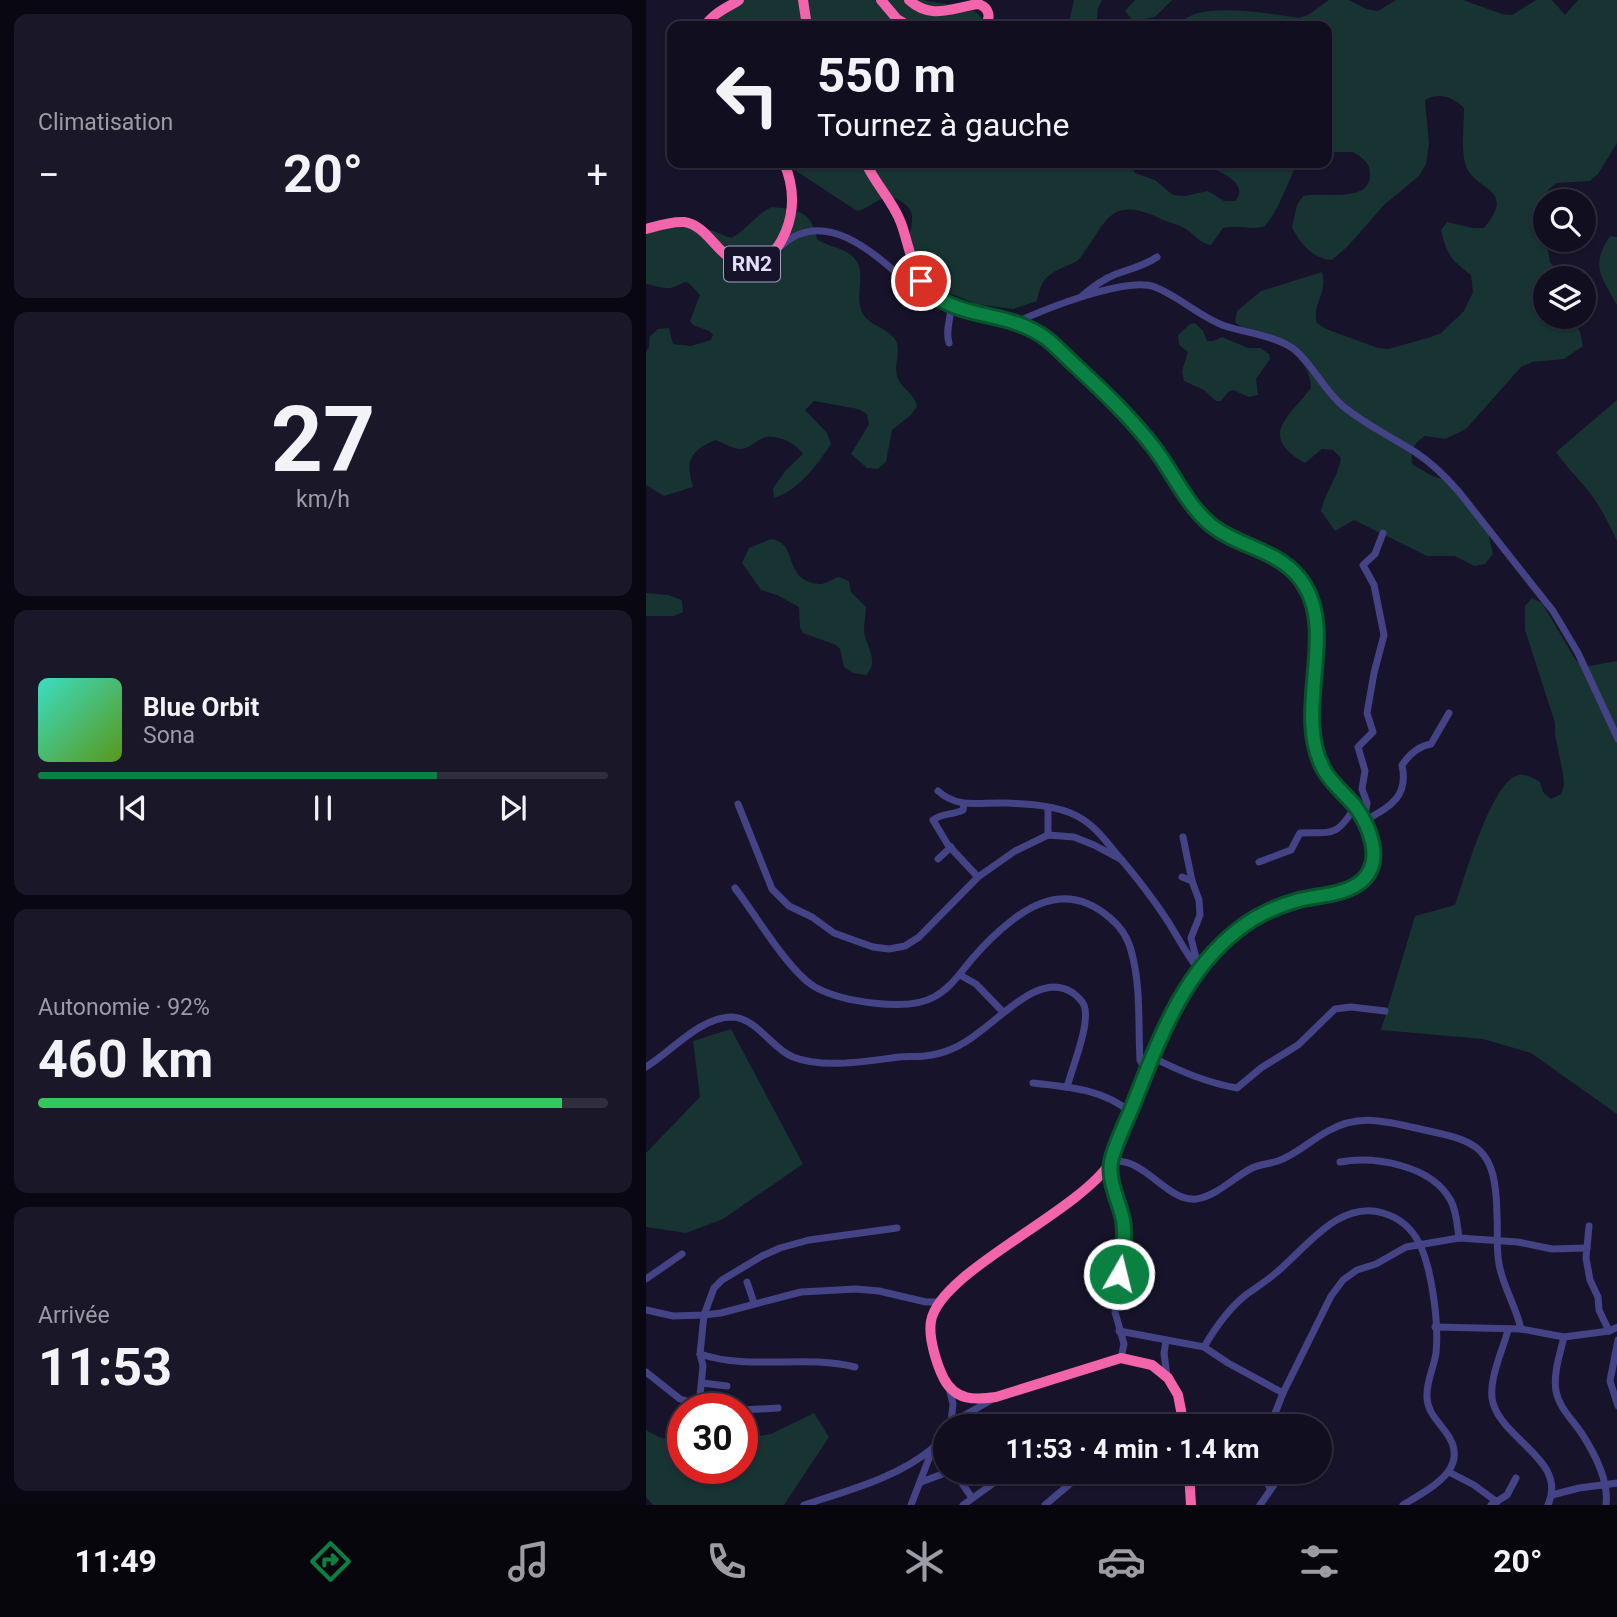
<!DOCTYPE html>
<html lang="fr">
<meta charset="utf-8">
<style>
:root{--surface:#110e20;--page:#1a1729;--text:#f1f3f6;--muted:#9c9ca5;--line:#302e3e;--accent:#0b8043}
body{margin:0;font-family:Roboto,sans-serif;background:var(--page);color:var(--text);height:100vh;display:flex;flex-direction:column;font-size:26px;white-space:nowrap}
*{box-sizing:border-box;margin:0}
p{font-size:23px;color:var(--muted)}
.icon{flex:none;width:38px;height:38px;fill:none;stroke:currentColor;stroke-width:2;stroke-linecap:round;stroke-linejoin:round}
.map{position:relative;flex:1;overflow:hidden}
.sheet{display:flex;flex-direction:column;gap:14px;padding:14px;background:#090812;width:646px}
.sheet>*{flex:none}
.guide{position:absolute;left:21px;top:21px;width:665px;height:147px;border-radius:14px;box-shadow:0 2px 5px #0004,0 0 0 2px var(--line);background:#110e20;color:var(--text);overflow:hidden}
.buttons{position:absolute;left:887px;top:189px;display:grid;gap:14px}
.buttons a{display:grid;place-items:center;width:63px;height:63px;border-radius:50%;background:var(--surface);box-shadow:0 2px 5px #0004,0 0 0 2px var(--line);font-size:35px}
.speed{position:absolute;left:21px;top:1393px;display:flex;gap:14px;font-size:35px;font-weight:700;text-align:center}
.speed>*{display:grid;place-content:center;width:91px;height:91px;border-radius:50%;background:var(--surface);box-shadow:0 2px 5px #0004,0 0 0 2px var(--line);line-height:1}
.speed .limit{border:10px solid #d22;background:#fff;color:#111}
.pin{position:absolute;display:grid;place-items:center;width:60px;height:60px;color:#fff;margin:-30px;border:4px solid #fff;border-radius:50%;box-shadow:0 2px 7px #0007}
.me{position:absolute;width:77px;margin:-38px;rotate:8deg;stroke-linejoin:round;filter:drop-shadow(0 0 5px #0008)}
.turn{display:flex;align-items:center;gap:24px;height:147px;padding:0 35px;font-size:32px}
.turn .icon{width:91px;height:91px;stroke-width:2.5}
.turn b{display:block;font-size:49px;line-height:60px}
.big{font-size:52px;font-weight:700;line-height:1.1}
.sheet .card{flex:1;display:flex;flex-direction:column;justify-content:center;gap:10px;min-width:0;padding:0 24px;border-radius:14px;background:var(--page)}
.sheet .dial{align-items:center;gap:0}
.dial b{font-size:91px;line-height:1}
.song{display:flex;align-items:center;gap:21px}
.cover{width:84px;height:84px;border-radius:10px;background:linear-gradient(135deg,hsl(170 70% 55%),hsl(90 70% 35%))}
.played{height:7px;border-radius:4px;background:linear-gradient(90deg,var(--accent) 70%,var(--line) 70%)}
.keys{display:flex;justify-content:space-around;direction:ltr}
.heat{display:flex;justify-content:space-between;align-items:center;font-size:38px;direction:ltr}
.charge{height:10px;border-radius:5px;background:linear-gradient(90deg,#34c759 92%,var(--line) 0)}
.trip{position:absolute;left:287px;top:1414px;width:399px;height:70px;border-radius:35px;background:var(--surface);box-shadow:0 2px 5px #0004,0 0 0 2px var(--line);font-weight:700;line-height:70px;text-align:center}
.tab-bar{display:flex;height:112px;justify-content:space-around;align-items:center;background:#07060d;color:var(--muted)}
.tab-bar .icon{width:49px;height:49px}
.tab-bar .active{color:var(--accent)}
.tab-bar b{font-size:32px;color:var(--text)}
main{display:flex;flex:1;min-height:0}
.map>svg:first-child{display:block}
</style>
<main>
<section class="sheet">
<div class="card"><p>Climatisation</p>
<div class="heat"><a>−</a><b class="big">20°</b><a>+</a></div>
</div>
<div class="card dial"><b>27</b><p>km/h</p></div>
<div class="card">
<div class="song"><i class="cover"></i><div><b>Blue Orbit</b><p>Sona</p></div></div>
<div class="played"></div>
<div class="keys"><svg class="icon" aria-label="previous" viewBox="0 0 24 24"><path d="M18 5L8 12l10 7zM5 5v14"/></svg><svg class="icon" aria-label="pause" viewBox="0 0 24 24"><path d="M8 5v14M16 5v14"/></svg><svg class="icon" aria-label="next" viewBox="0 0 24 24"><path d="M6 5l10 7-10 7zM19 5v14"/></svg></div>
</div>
<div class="card"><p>Autonomie · 92%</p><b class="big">460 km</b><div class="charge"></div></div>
<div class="card"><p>Arrivée</p><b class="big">11:53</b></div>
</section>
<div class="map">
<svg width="972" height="1505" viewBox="0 0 972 1505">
<rect width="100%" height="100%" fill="#17132a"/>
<g fill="#173332">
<path d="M 84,0 L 278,0 C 304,7 330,0 340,26 L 63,26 Z"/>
<path d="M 428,0 L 456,0 L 452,8 L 450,26 L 422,26 Z"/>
<path d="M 489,0 L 526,0 L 509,17 L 487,21 L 479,11 Z"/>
<path d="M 683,0 L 703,0 L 720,9 L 732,11 L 750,0 L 817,0 L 856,14 L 866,15 L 890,0 L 906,0 L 919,15 L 932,0 L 971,0 L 971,143 L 952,174 L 944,181 L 911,183 L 903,189 L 900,201 L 900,240 L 904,262 L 917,278 L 900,278 L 900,317 L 927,317 L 934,332 L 937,346 L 918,359 L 886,362 L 875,367 L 820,429 L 799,439 L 779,436 C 768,443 764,450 766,464 L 786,476 L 799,480 L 842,532 L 847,554 L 839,564 L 828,566 L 809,556 L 781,556 L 708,520 L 689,531 L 675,511 C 679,492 692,477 695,458 L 687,450 L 676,449 L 659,463 C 611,436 643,417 665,388 C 665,366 645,346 625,338 C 612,332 599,332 589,322 L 591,311 L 615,291 L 676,272 C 682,295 665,304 671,323 L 680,329 L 732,348 L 742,349 L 785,337 L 795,333 L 818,311 L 827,292 L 825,275 C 805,260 801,255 795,230 L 801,222 L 827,228 L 838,228 C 873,186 826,192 819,163 C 815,146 818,126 818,108 C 806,97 794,92 779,100 L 783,144 L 780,164 L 773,176 L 738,205 L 702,246 L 686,260 C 666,259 654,243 646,227 L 651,205 L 657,196 C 676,191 726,205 724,173 C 724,162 715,157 707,152 L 681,152 L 681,26 L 534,26 C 544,0 621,13 652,18 L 662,15 Z"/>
<path d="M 138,163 L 489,163 L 487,169 L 489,173 L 509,180 L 527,195 L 539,196 L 562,191 L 578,201 L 589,201 C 606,181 567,169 553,163 L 652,163 C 640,184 635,207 619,226 C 605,231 592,224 577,228 L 565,245 C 551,242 550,235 538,228 C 531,224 521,222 513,218 C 462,195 461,223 434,258 C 431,262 425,264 420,266 C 400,275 395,280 391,301 L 367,309 L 330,304 L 274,281 C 270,273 261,261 261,252 C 260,234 276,214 256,202 C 251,199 246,197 240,198 C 229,200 222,209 211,211 Z"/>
<path d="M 126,207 C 152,210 165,210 171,239 C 183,248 198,246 209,259 C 221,273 208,295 216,312 C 221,324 236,326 245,335 C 259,347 247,361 251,376 C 254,388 267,391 271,406 L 265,415 L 246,430 L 240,462 L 232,469 L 221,468 L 205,454 L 223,424 L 221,414 L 212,409 L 168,401 L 159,410 L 181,433 L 185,444 C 172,464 152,491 128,498 L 127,488 L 141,469 L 157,454 C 150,443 130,433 117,438 C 110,441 104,448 96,449 C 88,450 78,443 69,440 C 44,452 39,459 47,487 L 18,496 L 0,485 L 0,352 L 3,347 L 4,336 L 12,329 L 23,328 L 27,344 L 45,346 L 65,340 L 67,335 L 63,331 L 47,325 L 44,321 L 54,295 C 35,274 44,284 24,288 C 17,289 7,285 0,284 L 0,229 L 52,225 L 85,238 C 101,230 110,214 126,207 Z"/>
<path d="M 964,236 L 971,237 L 971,305 C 955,276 944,266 964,236 Z"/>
<path d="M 549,323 L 557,331 L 561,341 L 567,341 L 576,337 L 602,348 L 614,348 L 623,354 L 624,359 L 610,379 L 612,395 L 603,397 L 587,390 L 582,392 L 575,401 L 570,401 L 558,390 L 538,381 L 536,371 L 542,352 L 533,345 L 532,335 L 544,324 Z"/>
<path d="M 971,400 L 972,400 L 971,541 C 962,522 953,503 939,487 C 929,475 919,465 910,452 Z"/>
<path d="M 125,539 C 154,543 135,580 173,584 C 179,585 187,578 193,577 L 203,581 L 205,592 L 220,607 C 220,615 218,623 218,631 C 220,647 234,661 220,675 L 207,673 L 198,667 L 194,649 L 190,645 L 157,633 L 154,627 L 153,607 L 131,595 L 115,590 L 96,563 L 103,548 Z"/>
<path d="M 0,593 L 22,595 L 36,600 L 37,612 L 28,616 L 0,616 Z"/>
<path d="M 886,598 L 896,603 L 929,659 L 937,667 L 971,661 L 971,1114 L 885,1053 L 837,1039 L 735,1030 L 769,916 L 809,905 C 818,880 846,779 873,775 C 881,774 887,778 894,782 L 897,792 L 905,799 L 915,794 L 918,785 L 917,774 L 909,735 L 909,723 L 879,630 L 879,606 Z"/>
<path d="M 85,1029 L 157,1164 L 77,1219 L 40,1233 L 0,1227 L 0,1153 L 54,1097 L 47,1041 Z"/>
<path d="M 168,1413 L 183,1437 L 138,1505 L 7,1505 L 0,1497 L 0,1430 L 13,1437 L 37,1444 L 37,1468 L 96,1468 L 96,1439 L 125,1434 Z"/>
</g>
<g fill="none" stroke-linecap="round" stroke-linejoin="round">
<g stroke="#444385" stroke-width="7">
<path d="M 136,245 C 183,204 236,261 271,291 L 280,296 L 288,297"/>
<path d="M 437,295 C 447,287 457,279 470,274 C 484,269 498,266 511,257"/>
<path d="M 371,322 C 399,309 481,276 509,287 C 534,297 554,317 579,326 C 601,333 631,336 649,350 C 668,366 678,391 698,407 C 720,425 746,437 769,452 C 786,463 800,477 813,492 L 907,611 L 932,653 L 972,739"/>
<path d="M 303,343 C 299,331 305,319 305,305"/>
<path d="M 292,791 C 312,809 333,802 358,803 C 381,804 410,805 431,816 C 447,824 458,839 469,852 C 488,874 506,897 521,920 C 532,937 540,954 553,970 L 545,938 L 554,915 L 553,900 L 546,881 L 537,837"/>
<path d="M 92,804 L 126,889 L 143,906 L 166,917 L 188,933 L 227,947 L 243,949 L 259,946 L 273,937 L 332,877 L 369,851 L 402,835 L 428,837 L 448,845 L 476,860"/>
<path d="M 318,804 L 317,810 C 308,815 296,813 287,820 L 302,845 L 332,877"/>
<path d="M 718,821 L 721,803 L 716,789 L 719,771 L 712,747 L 727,732 L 721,713 L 728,673 L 738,635 L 728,585 L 717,565 L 729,554 L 737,533"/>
<path d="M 718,821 C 743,807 763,798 756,765 C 763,755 772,746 785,744 L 803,713"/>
<path d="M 402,835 L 402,808"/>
<path d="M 292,859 L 305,847"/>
<path d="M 613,862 L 645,850 L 654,833 C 688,832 690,837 709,807"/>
<path d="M 536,877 L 546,881"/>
<path d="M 89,888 C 109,914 143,972 169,987 C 196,1002 262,1012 288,997 C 305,988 314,973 326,959 C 337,946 350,933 364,922 C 397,895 431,889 464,918 C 475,927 483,940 486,954 C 495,988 492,1025 494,1060 L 500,1072"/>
<path d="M 314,975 L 330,984 L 357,1012"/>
<path d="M 506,1057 C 533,1071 561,1083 591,1088 L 615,1068 L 652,1045 L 689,1009 L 705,1007 L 739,1011"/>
<path d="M 0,1067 C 26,1051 54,1017 86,1017 C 111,1018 126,1049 147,1057 C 177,1069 222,1061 253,1057 C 261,1056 270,1057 279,1056 C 299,1054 317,1045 332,1033 C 357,1016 395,971 427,993 C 431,996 436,1001 438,1005 C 445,1023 426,1068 421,1087"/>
<path d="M 387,1083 C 422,1087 457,1089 484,1112"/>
<path d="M 694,1162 C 729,1156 786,1165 805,1201 C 811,1213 811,1225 813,1238"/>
<path d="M 943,1226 L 940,1258 L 944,1280 L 952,1297 L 953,1310 L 963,1331"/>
<path d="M 0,1279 L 36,1254"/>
<path d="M 101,1282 L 108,1303"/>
<path d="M 0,1310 L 27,1316 L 58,1315 L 75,1313 L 155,1292 L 210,1289 L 233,1291 L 280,1302 L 295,1302"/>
<path d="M 789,1327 L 875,1329 L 918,1337 L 963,1331 L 972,1327"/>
<path d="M 862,1330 C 857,1350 841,1382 847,1403 C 858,1441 922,1461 902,1505"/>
<path d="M 473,1331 L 558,1347 L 582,1363 L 637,1393"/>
<path d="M 918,1337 C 914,1354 907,1374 910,1391 C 913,1408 927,1420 936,1434 C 949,1454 963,1481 960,1505"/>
<path d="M 972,1340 L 964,1381 L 972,1406"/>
<path d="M 520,1341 L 518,1353 L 521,1377"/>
<path d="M 558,1347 C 569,1328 583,1308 601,1294 C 611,1287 622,1280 631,1272 C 661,1247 693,1200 737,1213 C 754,1218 765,1227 773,1243 C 786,1268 793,1324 790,1353 C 788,1367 781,1380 781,1394 C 780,1410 790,1419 799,1431 C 828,1468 783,1489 757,1505"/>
<path d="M 54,1354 C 105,1371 157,1354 209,1367"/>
<path d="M 475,1358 L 478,1344 L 469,1312 L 478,1244 L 477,1220 L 468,1196 L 465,1162 C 498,1155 520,1202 550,1199 C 571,1196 588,1177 606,1168 C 614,1164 623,1164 632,1161 C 650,1155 665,1140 682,1131 C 711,1115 733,1120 765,1127 C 830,1141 850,1142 851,1216 C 852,1232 850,1248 853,1264 C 857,1287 870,1306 875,1329"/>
<path d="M 0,1372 L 34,1399 L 70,1409"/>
<path d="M 56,1383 L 81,1386"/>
<path d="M 303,1388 L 307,1404 L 305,1423"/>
<path d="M 53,1405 L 57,1366 L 54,1354 L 58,1315 L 68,1288 L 76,1280 L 116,1256 L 134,1248 L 163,1240 L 251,1228"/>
<path d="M 96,1410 L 132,1408"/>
<path d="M 302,1426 L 305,1423 L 347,1399"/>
<path d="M 624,1426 L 637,1393 L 685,1296 L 697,1280 L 711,1270 L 730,1264 L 760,1247 L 813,1238 L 872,1242 L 906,1249 L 941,1248"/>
<path d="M 674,1445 L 679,1445"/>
<path d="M 617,1472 L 624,1489"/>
<path d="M 803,1472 L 828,1485 L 851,1502"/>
<path d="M 275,1482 L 302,1472 L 309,1473 L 326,1498"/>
<path d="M 906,1495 L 933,1488 L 972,1483"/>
<path d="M 158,1505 C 203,1490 251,1478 287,1448"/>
<path d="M 265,1505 L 287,1448 L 299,1430"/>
<path d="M 317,1505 L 363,1472"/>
<path d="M 399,1505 L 438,1472"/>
<path d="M 614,1505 L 637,1472"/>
<path d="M 845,1505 L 861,1495 L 870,1478"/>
</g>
<g stroke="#f264ab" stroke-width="10">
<path d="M 157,0 L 161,26"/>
<path d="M 235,0 L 251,19 L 263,26"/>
<path d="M 263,0 C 285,20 305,8 332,4 C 343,7 346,18 338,26"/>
<path d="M 59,26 C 67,13 81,8 93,0"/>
<path d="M 220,163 C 229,184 247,201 255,223 C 265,250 266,280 292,298 C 316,315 349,311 374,323 C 409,340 440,373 467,400 C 489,423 509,448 527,474 C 538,491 548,509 563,523 C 594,549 641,549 661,589 C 684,634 658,695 668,743 C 677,785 731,812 727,856 C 724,893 680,892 652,900 C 641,903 630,907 620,912 C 602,920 585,934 571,948 C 526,992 505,1057 483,1115 C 477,1130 473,1150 464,1163 C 430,1214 294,1271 285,1321 C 282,1338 291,1365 298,1379 C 310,1401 329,1400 350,1397 L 475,1358 L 506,1365 L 522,1378 L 532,1395 L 538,1426"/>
<path d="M 0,229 C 11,226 26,221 38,222 C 69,226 76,278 116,259 C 129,253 134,245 140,231 C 149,208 148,186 138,163"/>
<path d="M 543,1472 L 545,1505"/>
</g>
</g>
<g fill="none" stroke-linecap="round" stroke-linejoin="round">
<g stroke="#07532c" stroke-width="18">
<path id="route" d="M 275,281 C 281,288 287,295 295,300 C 328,319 366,313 401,339 C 411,347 421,358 430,366 C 459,393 486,419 509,449 C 527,473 541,505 565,525 C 595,549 638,550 659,586 C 690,637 647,714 678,770 C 686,784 699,794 709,806 C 723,825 738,860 717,880 C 701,895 673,895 653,900 C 631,906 611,915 593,929 C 536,973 513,1040 487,1105 C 480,1123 469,1143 465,1162 C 462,1182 473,1201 477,1220 C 480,1238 476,1257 473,1274"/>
</g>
<use href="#route" stroke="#0b8043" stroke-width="12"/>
</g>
<g text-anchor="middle" stroke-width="7" stroke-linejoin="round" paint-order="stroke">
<rect fill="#17132a" stroke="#a5a2bd" stroke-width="2" x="78" y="246.5" width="56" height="35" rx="5"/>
<g font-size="21" font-weight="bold" fill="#e2dffc">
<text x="106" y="271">RN2</text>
</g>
</g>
</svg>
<div class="buttons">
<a><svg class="icon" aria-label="search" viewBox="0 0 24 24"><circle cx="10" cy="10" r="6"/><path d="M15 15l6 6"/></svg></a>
<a><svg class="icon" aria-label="layers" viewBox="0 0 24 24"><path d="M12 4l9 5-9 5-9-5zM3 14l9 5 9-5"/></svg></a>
</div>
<div class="speed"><div class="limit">30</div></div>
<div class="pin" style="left:275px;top:281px;background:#d93025"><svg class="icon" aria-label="arrive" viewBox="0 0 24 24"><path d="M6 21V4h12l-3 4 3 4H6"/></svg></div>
<svg class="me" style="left:473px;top:1274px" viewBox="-20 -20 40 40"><circle r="17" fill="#0b8043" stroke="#fff" stroke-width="3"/><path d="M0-11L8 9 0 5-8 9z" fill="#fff"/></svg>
<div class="trip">11:53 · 4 min · 1.4 km</div>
<div class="guide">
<div class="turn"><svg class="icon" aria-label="left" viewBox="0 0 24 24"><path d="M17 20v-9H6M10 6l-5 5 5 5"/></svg><div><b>550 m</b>Tournez à gauche</div></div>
</div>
</div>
</main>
<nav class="tab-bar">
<b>11:49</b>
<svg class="icon active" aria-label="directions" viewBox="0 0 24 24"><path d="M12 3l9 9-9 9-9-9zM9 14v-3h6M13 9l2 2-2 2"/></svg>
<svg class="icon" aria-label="music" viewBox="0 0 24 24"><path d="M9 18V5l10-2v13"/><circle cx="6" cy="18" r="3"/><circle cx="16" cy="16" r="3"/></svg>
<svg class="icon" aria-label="phone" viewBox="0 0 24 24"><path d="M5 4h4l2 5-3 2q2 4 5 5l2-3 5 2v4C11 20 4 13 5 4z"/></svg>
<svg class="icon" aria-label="climate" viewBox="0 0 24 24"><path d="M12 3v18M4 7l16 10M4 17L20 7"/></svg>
<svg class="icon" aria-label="car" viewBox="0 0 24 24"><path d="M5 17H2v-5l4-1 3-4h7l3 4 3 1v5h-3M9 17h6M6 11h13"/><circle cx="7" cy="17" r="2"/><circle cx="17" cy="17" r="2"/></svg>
<svg class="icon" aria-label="filters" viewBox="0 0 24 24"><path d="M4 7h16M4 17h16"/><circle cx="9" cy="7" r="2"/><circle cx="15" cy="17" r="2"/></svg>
<b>20°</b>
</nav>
